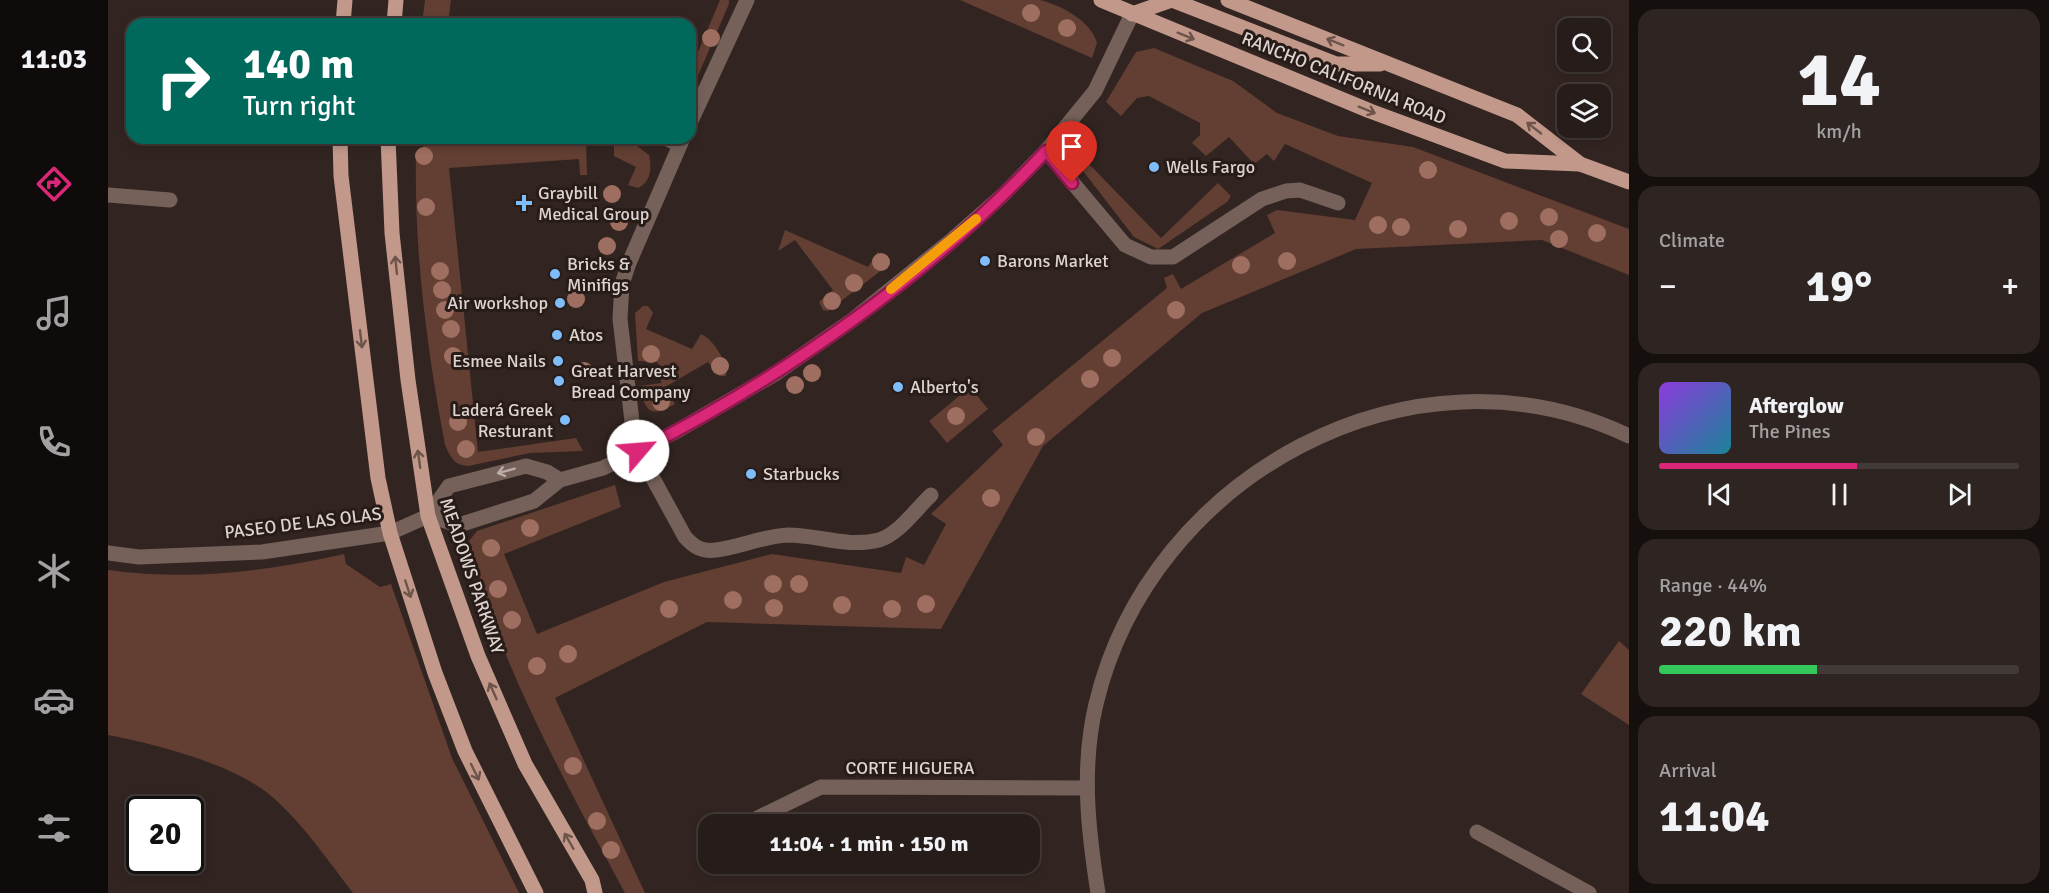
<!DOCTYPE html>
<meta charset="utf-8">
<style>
:root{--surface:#261c19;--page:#2e2522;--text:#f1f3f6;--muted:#a4a1a2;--line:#423a38;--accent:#db2777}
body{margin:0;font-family:Signika,sans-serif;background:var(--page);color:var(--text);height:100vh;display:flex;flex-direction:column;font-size:22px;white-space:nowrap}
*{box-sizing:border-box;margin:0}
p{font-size:20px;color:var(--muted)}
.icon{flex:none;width:33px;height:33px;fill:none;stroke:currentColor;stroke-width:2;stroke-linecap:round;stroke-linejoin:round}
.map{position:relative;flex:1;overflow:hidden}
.details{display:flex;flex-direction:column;gap:9px;padding:9px;background:#150f0e;width:420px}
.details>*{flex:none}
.top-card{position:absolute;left:18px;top:18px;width:570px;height:126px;border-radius:18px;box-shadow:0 3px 9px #0003,0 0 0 2px var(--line);background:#00695c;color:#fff;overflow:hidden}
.controls{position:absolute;left:1449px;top:18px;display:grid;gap:12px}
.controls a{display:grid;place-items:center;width:54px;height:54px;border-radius:12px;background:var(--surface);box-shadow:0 3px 9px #0003,0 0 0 2px var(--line);font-size:30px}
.speed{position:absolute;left:18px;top:796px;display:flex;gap:12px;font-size:30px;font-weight:700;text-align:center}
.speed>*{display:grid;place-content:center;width:78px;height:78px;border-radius:50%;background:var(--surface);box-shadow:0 3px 9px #0003,0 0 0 2px var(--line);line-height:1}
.speed .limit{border:3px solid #111;border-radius:9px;background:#fff;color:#111}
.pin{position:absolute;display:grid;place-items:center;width:51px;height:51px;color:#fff;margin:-62px -26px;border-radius:50% 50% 50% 0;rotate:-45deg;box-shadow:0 0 6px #0007}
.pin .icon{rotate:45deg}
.me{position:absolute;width:66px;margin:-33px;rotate:63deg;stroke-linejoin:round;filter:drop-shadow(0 0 4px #0008)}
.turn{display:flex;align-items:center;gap:21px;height:126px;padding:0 18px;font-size:27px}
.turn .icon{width:78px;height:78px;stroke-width:2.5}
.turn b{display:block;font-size:42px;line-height:51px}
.big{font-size:45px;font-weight:800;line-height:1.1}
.details .card{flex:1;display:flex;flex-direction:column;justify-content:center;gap:9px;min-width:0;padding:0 21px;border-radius:18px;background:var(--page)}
.details .dial{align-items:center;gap:0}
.dial b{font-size:78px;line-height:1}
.song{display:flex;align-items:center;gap:18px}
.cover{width:72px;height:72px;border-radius:9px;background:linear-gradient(135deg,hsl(270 70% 55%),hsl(190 70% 35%))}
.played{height:6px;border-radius:3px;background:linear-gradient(90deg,var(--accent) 55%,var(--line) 55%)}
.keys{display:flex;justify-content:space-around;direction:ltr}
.heat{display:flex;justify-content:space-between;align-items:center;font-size:33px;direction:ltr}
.charge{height:9px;border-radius:4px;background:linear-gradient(90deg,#34c759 44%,var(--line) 0)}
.trip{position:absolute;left:590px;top:814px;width:342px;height:60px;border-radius:18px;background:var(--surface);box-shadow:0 3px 9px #0003,0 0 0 2px var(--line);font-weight:800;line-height:60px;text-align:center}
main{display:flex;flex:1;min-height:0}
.tabs{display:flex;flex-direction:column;width:108px;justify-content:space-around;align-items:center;background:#0f0b0a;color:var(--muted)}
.tabs .icon{width:42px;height:42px}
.tabs .on{color:var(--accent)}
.tabs b{font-size:27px;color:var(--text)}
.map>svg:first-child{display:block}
</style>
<main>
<nav class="tabs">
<b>11:03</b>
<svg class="icon on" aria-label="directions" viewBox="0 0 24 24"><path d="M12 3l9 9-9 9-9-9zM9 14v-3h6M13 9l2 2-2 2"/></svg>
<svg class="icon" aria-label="music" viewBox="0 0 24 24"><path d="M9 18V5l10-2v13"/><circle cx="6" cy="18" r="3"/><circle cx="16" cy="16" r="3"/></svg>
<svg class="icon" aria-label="phone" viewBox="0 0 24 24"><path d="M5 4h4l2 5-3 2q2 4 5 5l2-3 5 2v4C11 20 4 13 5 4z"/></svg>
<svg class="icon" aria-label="climate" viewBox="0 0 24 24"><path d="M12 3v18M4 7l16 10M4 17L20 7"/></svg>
<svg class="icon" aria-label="car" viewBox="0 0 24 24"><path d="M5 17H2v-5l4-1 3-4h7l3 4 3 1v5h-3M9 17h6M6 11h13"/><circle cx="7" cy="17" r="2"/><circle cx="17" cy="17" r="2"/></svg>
<svg class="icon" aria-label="filters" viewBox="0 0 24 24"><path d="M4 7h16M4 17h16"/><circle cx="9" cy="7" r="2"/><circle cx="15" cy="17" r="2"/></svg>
</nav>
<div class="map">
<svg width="1521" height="893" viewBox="0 0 1521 893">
<rect width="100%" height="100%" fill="#322521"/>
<g fill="#633e32">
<path d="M 317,0 L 343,0 L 340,24 L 314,24 Z"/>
<path d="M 612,0 L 621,0 L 621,4 L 582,94 L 582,71 Z"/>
<path d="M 852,0 C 873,0 913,0 932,0 C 953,5 983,21 989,43 L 984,58 Z"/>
<path d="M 1046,48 L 1125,81 L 1169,113 L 1230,136 L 1305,147 L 1521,229 L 1521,275 L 1434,240 L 1248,249 L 1094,313 L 935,446 L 833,629 L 599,622 L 447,698 L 537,893 L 517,893 C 474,813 430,734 396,650 C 381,615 371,577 361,541 L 369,531 L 507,485 L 513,507 L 396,554 L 429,634 L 556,582 L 664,554 L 793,573 L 798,557 L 816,565 L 838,524 L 823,514 L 895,445 L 884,431 L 1059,288 L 1056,278 L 1065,274 L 1073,289 L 1167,233 L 1159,215 L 1169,210 L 1247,220 L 1264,183 L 1177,144 L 1166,161 L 1159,154 L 1146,164 L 1121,137 L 1098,156 L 1084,143 L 1092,135 L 1092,123 L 1041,96 L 1029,98 L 1013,116 L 998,102 L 1028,52 Z"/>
<path d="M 413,138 L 478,141 L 479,175 L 472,175 L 471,159 L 341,168 L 370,452 L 468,438 L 475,451 L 422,453 L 360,466 C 346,465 343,458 337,445 C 319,349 306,252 308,155 L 322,139 Z"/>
<path d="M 506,140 L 521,140 L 541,155 C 544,168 543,182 530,188 L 520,185 L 528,167 L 506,156 Z"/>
<path d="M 979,162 L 1053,238 L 1110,183 L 1123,196 L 1119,202 L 1050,249 L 1026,237 L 972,167 Z"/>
<path d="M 677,230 L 760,267 L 770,252 L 780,262 L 779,266 L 720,311 L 715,310 L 711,302 L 725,290 L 687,240 L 670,251 Z"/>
<path d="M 535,306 L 540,306 L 545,313 L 538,329 L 584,349 L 593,334 C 605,339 620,362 618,376 L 611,376 L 600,362 L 557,387 L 567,404 C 543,418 537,413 532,386 L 553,383 L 552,366 L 549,362 L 530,361 L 527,313 Z"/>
<path d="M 862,387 L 880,409 L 839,443 L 821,421 Z"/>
<path d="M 236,554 L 238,564 L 272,587 L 283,584 L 344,758 L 411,893 L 245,893 C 221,862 198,828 169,801 C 131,765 51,745 0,735 L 0,570 C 84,581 154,572 236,554 Z"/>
<path d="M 1511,641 L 1521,650 L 1521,725 L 1473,694 Z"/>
</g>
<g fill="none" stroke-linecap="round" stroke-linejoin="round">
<g stroke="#75615a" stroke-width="15">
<path d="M 582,123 L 639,0"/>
<path d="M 557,138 L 572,145"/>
<path d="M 575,138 L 521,263 L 514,284 L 512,319 L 525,430 L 530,451 L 577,537 C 586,547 594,552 608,550 C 633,547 655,536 680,535 C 710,535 740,548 771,540 C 791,534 808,509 823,495"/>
<path d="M 938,151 L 1017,245 L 1043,257 L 1065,257 L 1154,199 L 1178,191 L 1192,190 L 1230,203"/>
<path d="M 0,195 L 62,200"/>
<path d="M 320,516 L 351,525 L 426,501 L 452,480 L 495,468 L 569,431 L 667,374 L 743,321 L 845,239 L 895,195 L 938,151 L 987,91 L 1024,14"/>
<path d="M 320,516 L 341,486 L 418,466 L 439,472 L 452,480"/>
<path d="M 0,553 L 31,557 L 154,552 L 282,533 L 320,516"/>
<path d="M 635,825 L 713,787 L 979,788"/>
<path d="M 1369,832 L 1481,893"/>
<path d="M 990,893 C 980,830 973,767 988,704 C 1042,476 1304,332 1521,436"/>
</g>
<g stroke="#c2988a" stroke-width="15">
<path d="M 993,0 L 1262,111 L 1397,161 L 1472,164"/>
<path d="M 1120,0 L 1409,115 L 1472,164 L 1521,182"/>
<path d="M 1024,14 L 1064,0 L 1228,64 L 1272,64"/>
<path d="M 235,24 L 237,0"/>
<path d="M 286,24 L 288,0"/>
<path d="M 232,138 L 233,176 L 270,478 L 282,533 L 327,673 L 357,751 L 428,893"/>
<path d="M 280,138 L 284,233 L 300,380 L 320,516 L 370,656 L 417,764 L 484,880 L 487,893"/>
</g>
</g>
<g fill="#9e6f60">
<circle cx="923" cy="13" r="9"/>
<circle cx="959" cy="28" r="9"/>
<circle cx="603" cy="38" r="9"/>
<circle cx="316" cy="156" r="9"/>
<circle cx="1320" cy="170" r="9"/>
<circle cx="504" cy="194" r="9"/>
<circle cx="318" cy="207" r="9"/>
<circle cx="1441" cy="217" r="9"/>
<circle cx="1401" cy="221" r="9"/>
<circle cx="511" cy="222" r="9"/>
<circle cx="1270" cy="225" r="9"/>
<circle cx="1293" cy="227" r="9"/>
<circle cx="1350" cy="229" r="9"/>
<circle cx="1489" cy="233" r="9"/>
<circle cx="1451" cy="239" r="9"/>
<circle cx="499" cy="246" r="9"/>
<circle cx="1179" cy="261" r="9"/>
<circle cx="773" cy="262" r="9"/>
<circle cx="1133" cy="265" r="9"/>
<circle cx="332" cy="271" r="9"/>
<circle cx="746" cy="283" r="9"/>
<circle cx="334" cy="290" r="9"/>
<circle cx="468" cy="299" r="9"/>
<circle cx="724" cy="301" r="9"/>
<circle cx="337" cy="310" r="9"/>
<circle cx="1068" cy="310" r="9"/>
<circle cx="343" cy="329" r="9"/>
<circle cx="543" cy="354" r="9"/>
<circle cx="345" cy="356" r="9"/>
<circle cx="1004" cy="358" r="9"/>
<circle cx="612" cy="366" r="9"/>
<circle cx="476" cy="371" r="9"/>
<circle cx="704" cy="373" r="9"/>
<circle cx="982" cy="379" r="9"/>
<circle cx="687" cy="385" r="9"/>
<circle cx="553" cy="402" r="9"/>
<circle cx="848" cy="416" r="9"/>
<circle cx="350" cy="422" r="9"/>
<circle cx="928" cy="437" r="9"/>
<circle cx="358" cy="449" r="9"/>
<circle cx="883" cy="498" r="9"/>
<circle cx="422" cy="528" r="9"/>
<circle cx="383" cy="548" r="9"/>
<circle cx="665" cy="584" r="9"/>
<circle cx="691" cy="584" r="9"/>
<circle cx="390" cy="589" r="9"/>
<circle cx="625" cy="600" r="9"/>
<circle cx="818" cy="604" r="9"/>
<circle cx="734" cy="605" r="9"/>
<circle cx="666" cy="608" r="9"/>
<circle cx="561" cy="609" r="9"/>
<circle cx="784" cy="609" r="9"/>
<circle cx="404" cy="620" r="9"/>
<circle cx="460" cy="654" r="9"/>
<circle cx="429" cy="666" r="9"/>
<circle cx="465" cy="766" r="9"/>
<circle cx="489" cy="821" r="9"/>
<circle cx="503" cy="850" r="9"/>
</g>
<defs><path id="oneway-shaft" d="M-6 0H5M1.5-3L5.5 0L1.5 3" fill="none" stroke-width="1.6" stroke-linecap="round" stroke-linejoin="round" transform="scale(1.5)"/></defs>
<g stroke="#6d544b">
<use href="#oneway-shaft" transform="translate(1078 36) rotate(22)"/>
<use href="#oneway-shaft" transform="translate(1227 42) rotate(-158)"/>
<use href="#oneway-shaft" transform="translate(1259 110) rotate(22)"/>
<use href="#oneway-shaft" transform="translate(1426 128) rotate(-142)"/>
<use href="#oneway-shaft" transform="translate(288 265) rotate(-96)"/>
<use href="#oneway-shaft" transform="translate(253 339) rotate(83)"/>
<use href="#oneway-shaft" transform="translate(311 459) rotate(-98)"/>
<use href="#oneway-shaft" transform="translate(300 589) rotate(72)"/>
<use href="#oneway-shaft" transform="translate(385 691) rotate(-114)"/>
<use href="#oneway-shaft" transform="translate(367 772) rotate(64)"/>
<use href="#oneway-shaft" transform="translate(461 841) rotate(-120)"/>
</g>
<use stroke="#b9aca7" href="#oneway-shaft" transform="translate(398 471) rotate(165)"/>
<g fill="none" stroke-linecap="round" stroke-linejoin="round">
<g stroke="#8e194d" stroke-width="15">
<path id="route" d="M 530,451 C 675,378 827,271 938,151 L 964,183"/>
</g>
<use href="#route" stroke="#db2777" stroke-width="10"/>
<path stroke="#f59e0b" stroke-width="10" d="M 783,289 L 868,219"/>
</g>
<g fill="#7fbdfa" stroke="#281c18" stroke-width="2">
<circle cx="1046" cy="167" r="6"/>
<path d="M413 194h6v6h6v6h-6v6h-6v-6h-6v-6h6z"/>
<circle cx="877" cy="261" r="6"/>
<circle cx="447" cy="274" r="6"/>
<circle cx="452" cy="303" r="6"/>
<circle cx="449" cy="335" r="6"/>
<circle cx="450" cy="361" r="6"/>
<circle cx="451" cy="381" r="6"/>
<circle cx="790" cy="387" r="6"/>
<circle cx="457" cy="420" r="6"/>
<circle cx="643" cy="474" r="6"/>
</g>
<g text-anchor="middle" stroke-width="6" stroke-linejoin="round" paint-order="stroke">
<g font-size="18" fill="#ddd4d1" stroke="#281c18">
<text transform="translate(1236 78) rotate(22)" y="6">RANCHO CALIFORNIA ROAD</text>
<text transform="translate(195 523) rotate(-7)" y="6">PASEO DE LAS OLAS</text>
<text transform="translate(364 576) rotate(71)" y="6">MEADOWS PARKWAY</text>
<text x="802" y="774">CORTE HIGUERA</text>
</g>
<g font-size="18" fill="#ddd4d1" stroke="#281c18" text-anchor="start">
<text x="1058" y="173">Wells Fargo</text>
<text x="430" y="199">Graybill<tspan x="430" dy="21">Medical Group</tspan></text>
<text x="889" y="267">Barons Market</text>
<text x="459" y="270">Bricks &amp;<tspan x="459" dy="21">Minifigs</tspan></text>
<text x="440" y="309" text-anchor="end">Air workshop</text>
<text x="461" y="341">Atos</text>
<text x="438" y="367" text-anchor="end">Esmee Nails</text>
<text x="463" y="377">Great Harvest<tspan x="463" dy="21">Bread Company</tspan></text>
<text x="802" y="393">Alberto's</text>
<text x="445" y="416" text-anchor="end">Laderá Greek<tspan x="445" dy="21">Resturant</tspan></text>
<text x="655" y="480">Starbucks</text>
</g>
</g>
</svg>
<div class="controls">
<a><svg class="icon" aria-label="search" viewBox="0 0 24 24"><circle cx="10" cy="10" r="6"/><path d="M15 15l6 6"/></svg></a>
<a><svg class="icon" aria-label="layers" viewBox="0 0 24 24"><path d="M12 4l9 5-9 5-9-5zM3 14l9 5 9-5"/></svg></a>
</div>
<div class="speed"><div class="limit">20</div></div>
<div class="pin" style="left:964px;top:183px;background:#d93025"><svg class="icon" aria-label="arrive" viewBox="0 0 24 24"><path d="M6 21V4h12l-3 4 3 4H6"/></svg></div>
<svg class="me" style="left:530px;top:451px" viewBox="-20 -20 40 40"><circle r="19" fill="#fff"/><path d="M0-13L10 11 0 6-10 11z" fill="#db2777"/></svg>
<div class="trip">11:04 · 1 min · 150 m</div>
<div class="top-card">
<div class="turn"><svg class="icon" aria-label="right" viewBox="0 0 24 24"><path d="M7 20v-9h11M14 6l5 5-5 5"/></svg><div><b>140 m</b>Turn right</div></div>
</div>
</div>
<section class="details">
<div class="card dial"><b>14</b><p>km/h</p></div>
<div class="card"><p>Climate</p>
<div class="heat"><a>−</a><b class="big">19°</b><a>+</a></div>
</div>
<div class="card">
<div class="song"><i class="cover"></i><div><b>Afterglow</b><p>The Pines</p></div></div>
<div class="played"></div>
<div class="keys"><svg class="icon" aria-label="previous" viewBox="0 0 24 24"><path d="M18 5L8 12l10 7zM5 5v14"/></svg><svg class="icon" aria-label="pause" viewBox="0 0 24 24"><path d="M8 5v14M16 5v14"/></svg><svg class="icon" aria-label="next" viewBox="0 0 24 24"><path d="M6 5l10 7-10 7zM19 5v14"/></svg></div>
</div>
<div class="card"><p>Range · 44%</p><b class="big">220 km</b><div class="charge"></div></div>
<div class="card"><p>Arrival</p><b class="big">11:04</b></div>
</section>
</main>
